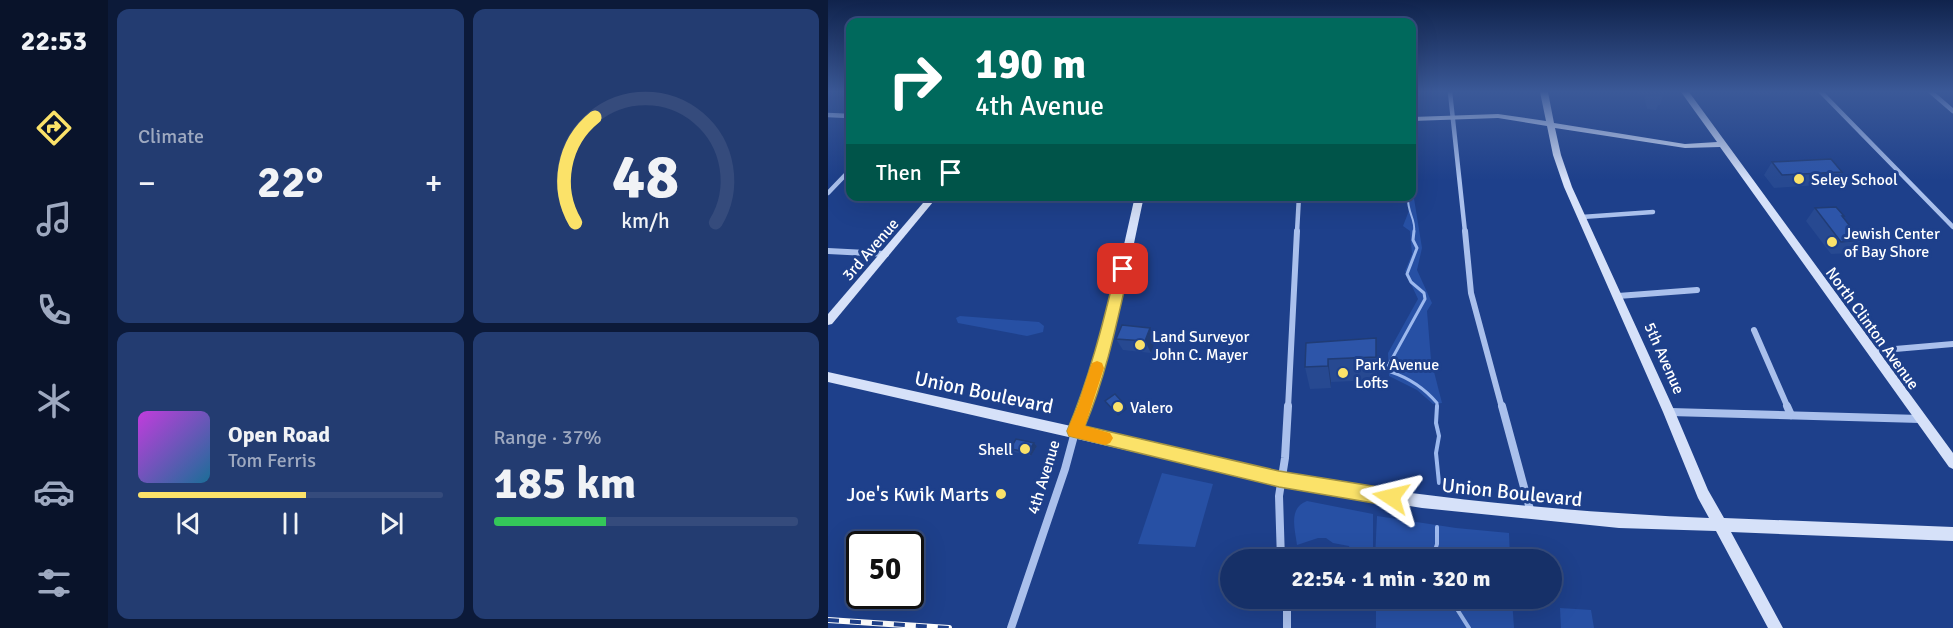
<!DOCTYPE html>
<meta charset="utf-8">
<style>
:root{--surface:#163068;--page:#233c71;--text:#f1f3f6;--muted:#9ea9c0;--line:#354b7c;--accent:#fbe269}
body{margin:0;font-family:Signika,sans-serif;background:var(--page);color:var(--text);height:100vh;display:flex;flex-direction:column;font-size:22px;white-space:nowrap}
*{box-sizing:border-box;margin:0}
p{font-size:20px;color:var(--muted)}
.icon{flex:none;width:33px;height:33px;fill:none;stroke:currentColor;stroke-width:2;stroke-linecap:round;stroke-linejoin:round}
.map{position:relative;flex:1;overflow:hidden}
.drawer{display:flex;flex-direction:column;gap:9px;padding:9px;background:#0c1a39;width:720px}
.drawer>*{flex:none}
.guide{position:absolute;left:18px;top:18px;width:570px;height:183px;border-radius:12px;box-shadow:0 6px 24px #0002,0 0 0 2px var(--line);background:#00695c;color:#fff;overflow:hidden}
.speed{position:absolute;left:18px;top:531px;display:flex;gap:12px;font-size:30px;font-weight:700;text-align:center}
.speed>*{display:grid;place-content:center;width:78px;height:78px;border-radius:50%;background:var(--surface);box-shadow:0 6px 24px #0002,0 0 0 2px var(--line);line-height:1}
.speed .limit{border:3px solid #111;border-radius:9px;background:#fff;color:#111}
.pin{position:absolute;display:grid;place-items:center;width:51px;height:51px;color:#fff;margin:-26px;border-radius:12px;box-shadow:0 3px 9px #0006}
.me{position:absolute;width:66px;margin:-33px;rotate:280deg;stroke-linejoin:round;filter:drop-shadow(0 0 4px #0008)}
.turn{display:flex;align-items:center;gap:21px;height:126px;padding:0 30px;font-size:27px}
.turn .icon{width:78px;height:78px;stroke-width:2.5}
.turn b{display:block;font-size:42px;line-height:51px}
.then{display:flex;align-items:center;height:57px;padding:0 30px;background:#0003;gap:12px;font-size:22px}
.big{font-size:45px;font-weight:700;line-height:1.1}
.drawer .tile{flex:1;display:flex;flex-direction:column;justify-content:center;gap:9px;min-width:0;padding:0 21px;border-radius:12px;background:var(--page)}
.drawer .dial{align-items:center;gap:0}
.dial svg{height:156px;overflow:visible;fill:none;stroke:var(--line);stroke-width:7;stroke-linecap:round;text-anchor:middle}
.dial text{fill:var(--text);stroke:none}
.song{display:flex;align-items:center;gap:18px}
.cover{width:72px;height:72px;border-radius:9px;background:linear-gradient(135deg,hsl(290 70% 55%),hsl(200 70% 35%))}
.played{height:6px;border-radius:3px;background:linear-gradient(90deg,var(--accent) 55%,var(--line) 55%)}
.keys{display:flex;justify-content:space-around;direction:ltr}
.heat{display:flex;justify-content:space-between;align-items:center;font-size:33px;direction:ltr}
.charge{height:9px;border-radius:4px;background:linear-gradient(90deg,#34c759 37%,var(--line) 0)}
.drawer .tiles{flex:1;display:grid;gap:9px;grid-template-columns:repeat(2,1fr)}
.trip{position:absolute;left:392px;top:549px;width:342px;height:60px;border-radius:30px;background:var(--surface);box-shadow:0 6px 24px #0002,0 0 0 2px var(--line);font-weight:700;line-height:60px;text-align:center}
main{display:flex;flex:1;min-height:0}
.dock{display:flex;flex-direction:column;width:108px;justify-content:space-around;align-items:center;background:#09132a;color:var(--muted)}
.dock .icon{width:42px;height:42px}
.dock .current{color:var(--accent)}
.dock b{font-size:27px;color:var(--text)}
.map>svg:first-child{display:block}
</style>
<main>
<nav class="dock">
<b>22:53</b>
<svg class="icon current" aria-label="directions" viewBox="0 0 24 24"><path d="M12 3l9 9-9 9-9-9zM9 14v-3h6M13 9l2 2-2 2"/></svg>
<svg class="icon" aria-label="music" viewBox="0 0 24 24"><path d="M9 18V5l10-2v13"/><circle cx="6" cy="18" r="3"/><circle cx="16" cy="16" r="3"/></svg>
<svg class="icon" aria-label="phone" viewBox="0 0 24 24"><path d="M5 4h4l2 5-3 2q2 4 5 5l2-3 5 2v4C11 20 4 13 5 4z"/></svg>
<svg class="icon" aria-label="climate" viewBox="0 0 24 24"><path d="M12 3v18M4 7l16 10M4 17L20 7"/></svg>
<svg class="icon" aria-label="car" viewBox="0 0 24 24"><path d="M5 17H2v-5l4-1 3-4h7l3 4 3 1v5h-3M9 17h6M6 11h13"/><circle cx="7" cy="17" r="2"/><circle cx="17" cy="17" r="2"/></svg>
<svg class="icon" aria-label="filters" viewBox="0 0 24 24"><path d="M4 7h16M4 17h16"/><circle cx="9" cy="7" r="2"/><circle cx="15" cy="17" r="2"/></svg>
</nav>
<section class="drawer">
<div class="tiles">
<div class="tile"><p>Climate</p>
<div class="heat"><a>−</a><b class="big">22°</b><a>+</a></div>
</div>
<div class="tile dial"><svg viewBox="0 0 100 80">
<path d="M14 69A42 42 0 1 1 86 69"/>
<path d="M14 69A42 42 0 0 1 24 15" stroke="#fbe269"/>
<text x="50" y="56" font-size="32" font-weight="700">48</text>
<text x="50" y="72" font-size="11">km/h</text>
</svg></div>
<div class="tile">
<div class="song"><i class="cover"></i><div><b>Open Road</b><p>Tom Ferris</p></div></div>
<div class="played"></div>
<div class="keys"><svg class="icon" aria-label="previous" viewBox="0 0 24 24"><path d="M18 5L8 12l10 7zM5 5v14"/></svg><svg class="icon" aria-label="pause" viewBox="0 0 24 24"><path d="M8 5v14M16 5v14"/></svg><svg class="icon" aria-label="next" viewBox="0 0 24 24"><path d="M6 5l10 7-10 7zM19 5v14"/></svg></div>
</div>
<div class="tile"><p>Range · 37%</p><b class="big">185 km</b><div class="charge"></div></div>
</div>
</section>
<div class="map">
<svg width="1125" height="628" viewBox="0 0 1125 628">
<rect width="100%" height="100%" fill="#1e408b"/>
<g fill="#2750a4">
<path d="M 584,162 L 586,166 L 584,186 L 594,248 L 589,270 L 604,303 L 599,311 L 603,360 L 614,403 L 605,404 L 589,390 L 561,376 L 560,353 L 590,299 L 577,271 L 584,254 L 582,231 L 575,226 L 582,208 L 575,197 L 584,196 Z"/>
<path d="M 132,316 L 211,322 L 216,326 L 215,332 L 199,336 L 130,323 L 128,318 Z"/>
<path d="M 334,473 L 385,484 L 367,547 L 310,544 Z"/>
<path d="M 479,501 L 545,514 L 545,552 L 522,549 L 521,546 L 505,543 L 498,538 L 490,538 L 469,545 C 467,529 460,508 479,501 Z"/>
<path d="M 549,516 L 628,528 L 681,533 L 682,559 L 547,559 Z"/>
<path d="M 548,599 L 684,599 L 686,628 L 548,628 Z"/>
<path d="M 732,608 L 763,610 L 766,628 L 733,628 Z"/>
</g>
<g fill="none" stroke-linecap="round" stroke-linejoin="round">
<g stroke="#9db9ee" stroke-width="2">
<path d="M 584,97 L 586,111"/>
<path d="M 584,130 L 587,123"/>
<path d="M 580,196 C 579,214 588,218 586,232"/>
</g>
<path stroke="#9db9ee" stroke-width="3" d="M 586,231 L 585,240 L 589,248 L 579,274 L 583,282 L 596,293 L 597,299 L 560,366 L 563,372 C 581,378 597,389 609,403 L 609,408"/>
<g stroke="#9db9ee" stroke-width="4">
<path d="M 609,406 L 608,423 L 611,436 L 608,453 L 611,483"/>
<path d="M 604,560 L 609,544 L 609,527"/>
<path d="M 622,598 L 641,628"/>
</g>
<g stroke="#aac0ec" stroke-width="4.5">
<path d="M 622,92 L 637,232"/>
<path d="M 993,92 L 1125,227"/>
<path d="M 1103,92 L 1125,111"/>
<path d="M 0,115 L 22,116"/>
<path d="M 0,193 L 22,170"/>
<path d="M 754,217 L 825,212"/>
<path d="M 469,232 L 471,196"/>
</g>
<g stroke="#aac0ec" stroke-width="6">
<path d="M 637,231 L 643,293 L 674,408"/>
<path d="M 0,251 L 58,254"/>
<path d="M 790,296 L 869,290"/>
<path d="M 926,330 L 960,408"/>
<path d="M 1044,351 L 1125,344"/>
<path d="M 460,408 L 469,231"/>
</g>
<g stroke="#aac0ec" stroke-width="8">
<path d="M 674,406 L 703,513"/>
<path d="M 959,406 L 963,415"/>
<path d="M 842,412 L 1092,419"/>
<path d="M 453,560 L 451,496 L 457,458 L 460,406"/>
<path d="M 459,598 L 459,628"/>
<path d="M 183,628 L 237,469 L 247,432"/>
</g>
<g fill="#d6e1f9" fill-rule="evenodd">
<path d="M 712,92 L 720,92 L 726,123 L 857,144 L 889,142 L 853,92 L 861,92 L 1125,453 L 1125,469 L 1121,467 L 892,147 L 857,148 L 727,128 L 733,155 L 744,187 L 847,412 L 880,490 L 896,518 L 1125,527 L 1125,541 L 903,532 L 955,628 L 940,628 L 888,531 L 791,528 L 594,508 L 451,485 L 0,382 L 0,372 L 243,426 C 274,353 289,274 307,196 L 316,196 C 299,275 285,355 254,429 C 320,444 386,461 453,473 C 594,498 737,512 881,518 L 870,498 L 835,412 L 736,187 L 725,155 L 719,126 L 670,118 L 584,121 L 584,117 L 670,114 L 718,121 Z"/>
<path d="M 101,196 L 110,196 L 4,324 L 0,325 L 0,314 Z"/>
</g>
<g stroke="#fff" stroke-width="6">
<path id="rail" d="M 0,620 L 121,628"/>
</g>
<use href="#rail" stroke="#1e408b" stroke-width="4" stroke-dasharray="11" stroke-linecap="butt"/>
</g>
<g fill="#274991">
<path d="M 807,92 L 836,92 L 832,105 L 830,105 L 828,110 L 819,109 L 816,95 Z"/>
<path d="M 923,92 L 944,92 L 942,95 L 926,95 Z"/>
<path d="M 944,162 L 1014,172 L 1005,184 L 946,188 L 936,175 Z"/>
<path d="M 987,208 L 1016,216 L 1015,217 L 1033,240 L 1023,253 L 1003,254 L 978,221 Z"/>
<path d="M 548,338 L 549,380 L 503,382 L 503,388 L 482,389 L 477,367 Z"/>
<path d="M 288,339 L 328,339 L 323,353 L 295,350 Z"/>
<path d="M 206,443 L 209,446 L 203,456 L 186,452 L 182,449 Z"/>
</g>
<g fill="#203c76">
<path d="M 322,328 L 328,339 L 323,353 L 317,341 Z"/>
<path d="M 500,359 L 503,382 L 503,388 L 500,366 Z"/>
<path d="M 297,405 L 299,409 L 290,416 L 287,412 Z"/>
<path d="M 206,443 L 209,446 L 203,456 L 200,452 Z"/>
</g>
<g fill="#2d55a9" stroke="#203c76" stroke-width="1.5">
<path d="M 1003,159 L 1014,172 L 954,175 L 944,162 Z"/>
<path d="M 1008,207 L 1016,216 L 1014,216 L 1033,240 L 1013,242 L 987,208 Z"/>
<path d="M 294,325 L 322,328 L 317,341 L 288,339 Z"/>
<path d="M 548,338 L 548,357 L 500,359 L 500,366 L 477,367 L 478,343 Z"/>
<path d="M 287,394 L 297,405 L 287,412 L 277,401 Z"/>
<path d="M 188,439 L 206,443 L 200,452 L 182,449 Z"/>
</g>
<linearGradient id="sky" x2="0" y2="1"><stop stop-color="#10234c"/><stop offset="0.51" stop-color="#3b5998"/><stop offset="1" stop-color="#3b5998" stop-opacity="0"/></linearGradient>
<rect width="1125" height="180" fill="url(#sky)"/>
<path fill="#fbe269" stroke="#a39344" stroke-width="1.5" d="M 295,265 L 301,269 C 289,322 278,376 257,426 L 451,471 L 563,489 L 569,492 L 571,497 L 569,503 L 563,506 L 451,487 L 241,436 L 239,431 C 261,379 275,324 288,269 Z"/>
<path fill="#f59e0b" d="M 269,361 L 274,363 L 276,368 L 257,426 L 282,433 L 285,438 L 282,443 L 277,445 L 241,436 L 239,431 L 250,405 L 262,368 L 264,363 Z"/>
<g fill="#fbe269" stroke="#1e408b" stroke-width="2">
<circle cx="971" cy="179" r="6"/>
<circle cx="1004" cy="242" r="6"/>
<circle cx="312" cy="345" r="6"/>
<circle cx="515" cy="373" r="6"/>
<circle cx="290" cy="407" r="6"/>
<circle cx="197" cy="449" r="6"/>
<circle cx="173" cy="494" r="6"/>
</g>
<g text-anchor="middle" stroke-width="6" stroke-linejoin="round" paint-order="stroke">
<g font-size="16" fill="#fff" stroke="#1e408b" text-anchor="start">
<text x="983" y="185">Seley School</text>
<text x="1016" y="239">Jewish Center<tspan x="1016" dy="18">of Bay Shore</tspan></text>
<text x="324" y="342">Land Surveyor<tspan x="324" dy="18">John C. Mayer</tspan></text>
<text x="527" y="370">Park Avenue<tspan x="527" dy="18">Lofts</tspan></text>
<text x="302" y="413">Valero</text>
<text x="185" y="455" text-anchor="end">Shell</text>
</g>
<g font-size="16" fill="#fff" stroke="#1e408b">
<text transform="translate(42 249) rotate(-49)" y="6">3rd Avenue</text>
<text transform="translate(1045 328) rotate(54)" y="6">North Clinton Avenue</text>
<text transform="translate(837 358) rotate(66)" y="6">5th Avenue</text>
<text transform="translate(215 477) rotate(-73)" y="6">4th Avenue</text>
</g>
<g font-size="20" fill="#fff" stroke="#1e408b">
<text transform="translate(156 392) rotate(12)" y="7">Union Boulevard</text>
<text transform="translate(684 492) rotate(6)" y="7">Union Boulevard</text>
</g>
<g font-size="20" fill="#fff" stroke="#1e408b" text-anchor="end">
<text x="161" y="501">Joe's Kwik Marts</text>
</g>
</g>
</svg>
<div class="speed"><div class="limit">50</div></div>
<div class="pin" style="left:295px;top:269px;background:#d93025"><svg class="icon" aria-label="arrive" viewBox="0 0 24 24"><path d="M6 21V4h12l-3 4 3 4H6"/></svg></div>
<svg class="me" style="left:563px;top:497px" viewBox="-20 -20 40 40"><path d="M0-17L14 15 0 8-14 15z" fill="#fbe269" stroke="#fff" stroke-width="4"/></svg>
<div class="trip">22:54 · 1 min · 320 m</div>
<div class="guide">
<div class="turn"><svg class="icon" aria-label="right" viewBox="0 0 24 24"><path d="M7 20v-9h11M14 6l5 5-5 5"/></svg><div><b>190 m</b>4th Avenue</div></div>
<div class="then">Then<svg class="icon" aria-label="arrive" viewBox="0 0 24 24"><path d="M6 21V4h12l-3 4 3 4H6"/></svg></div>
</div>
</div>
</main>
